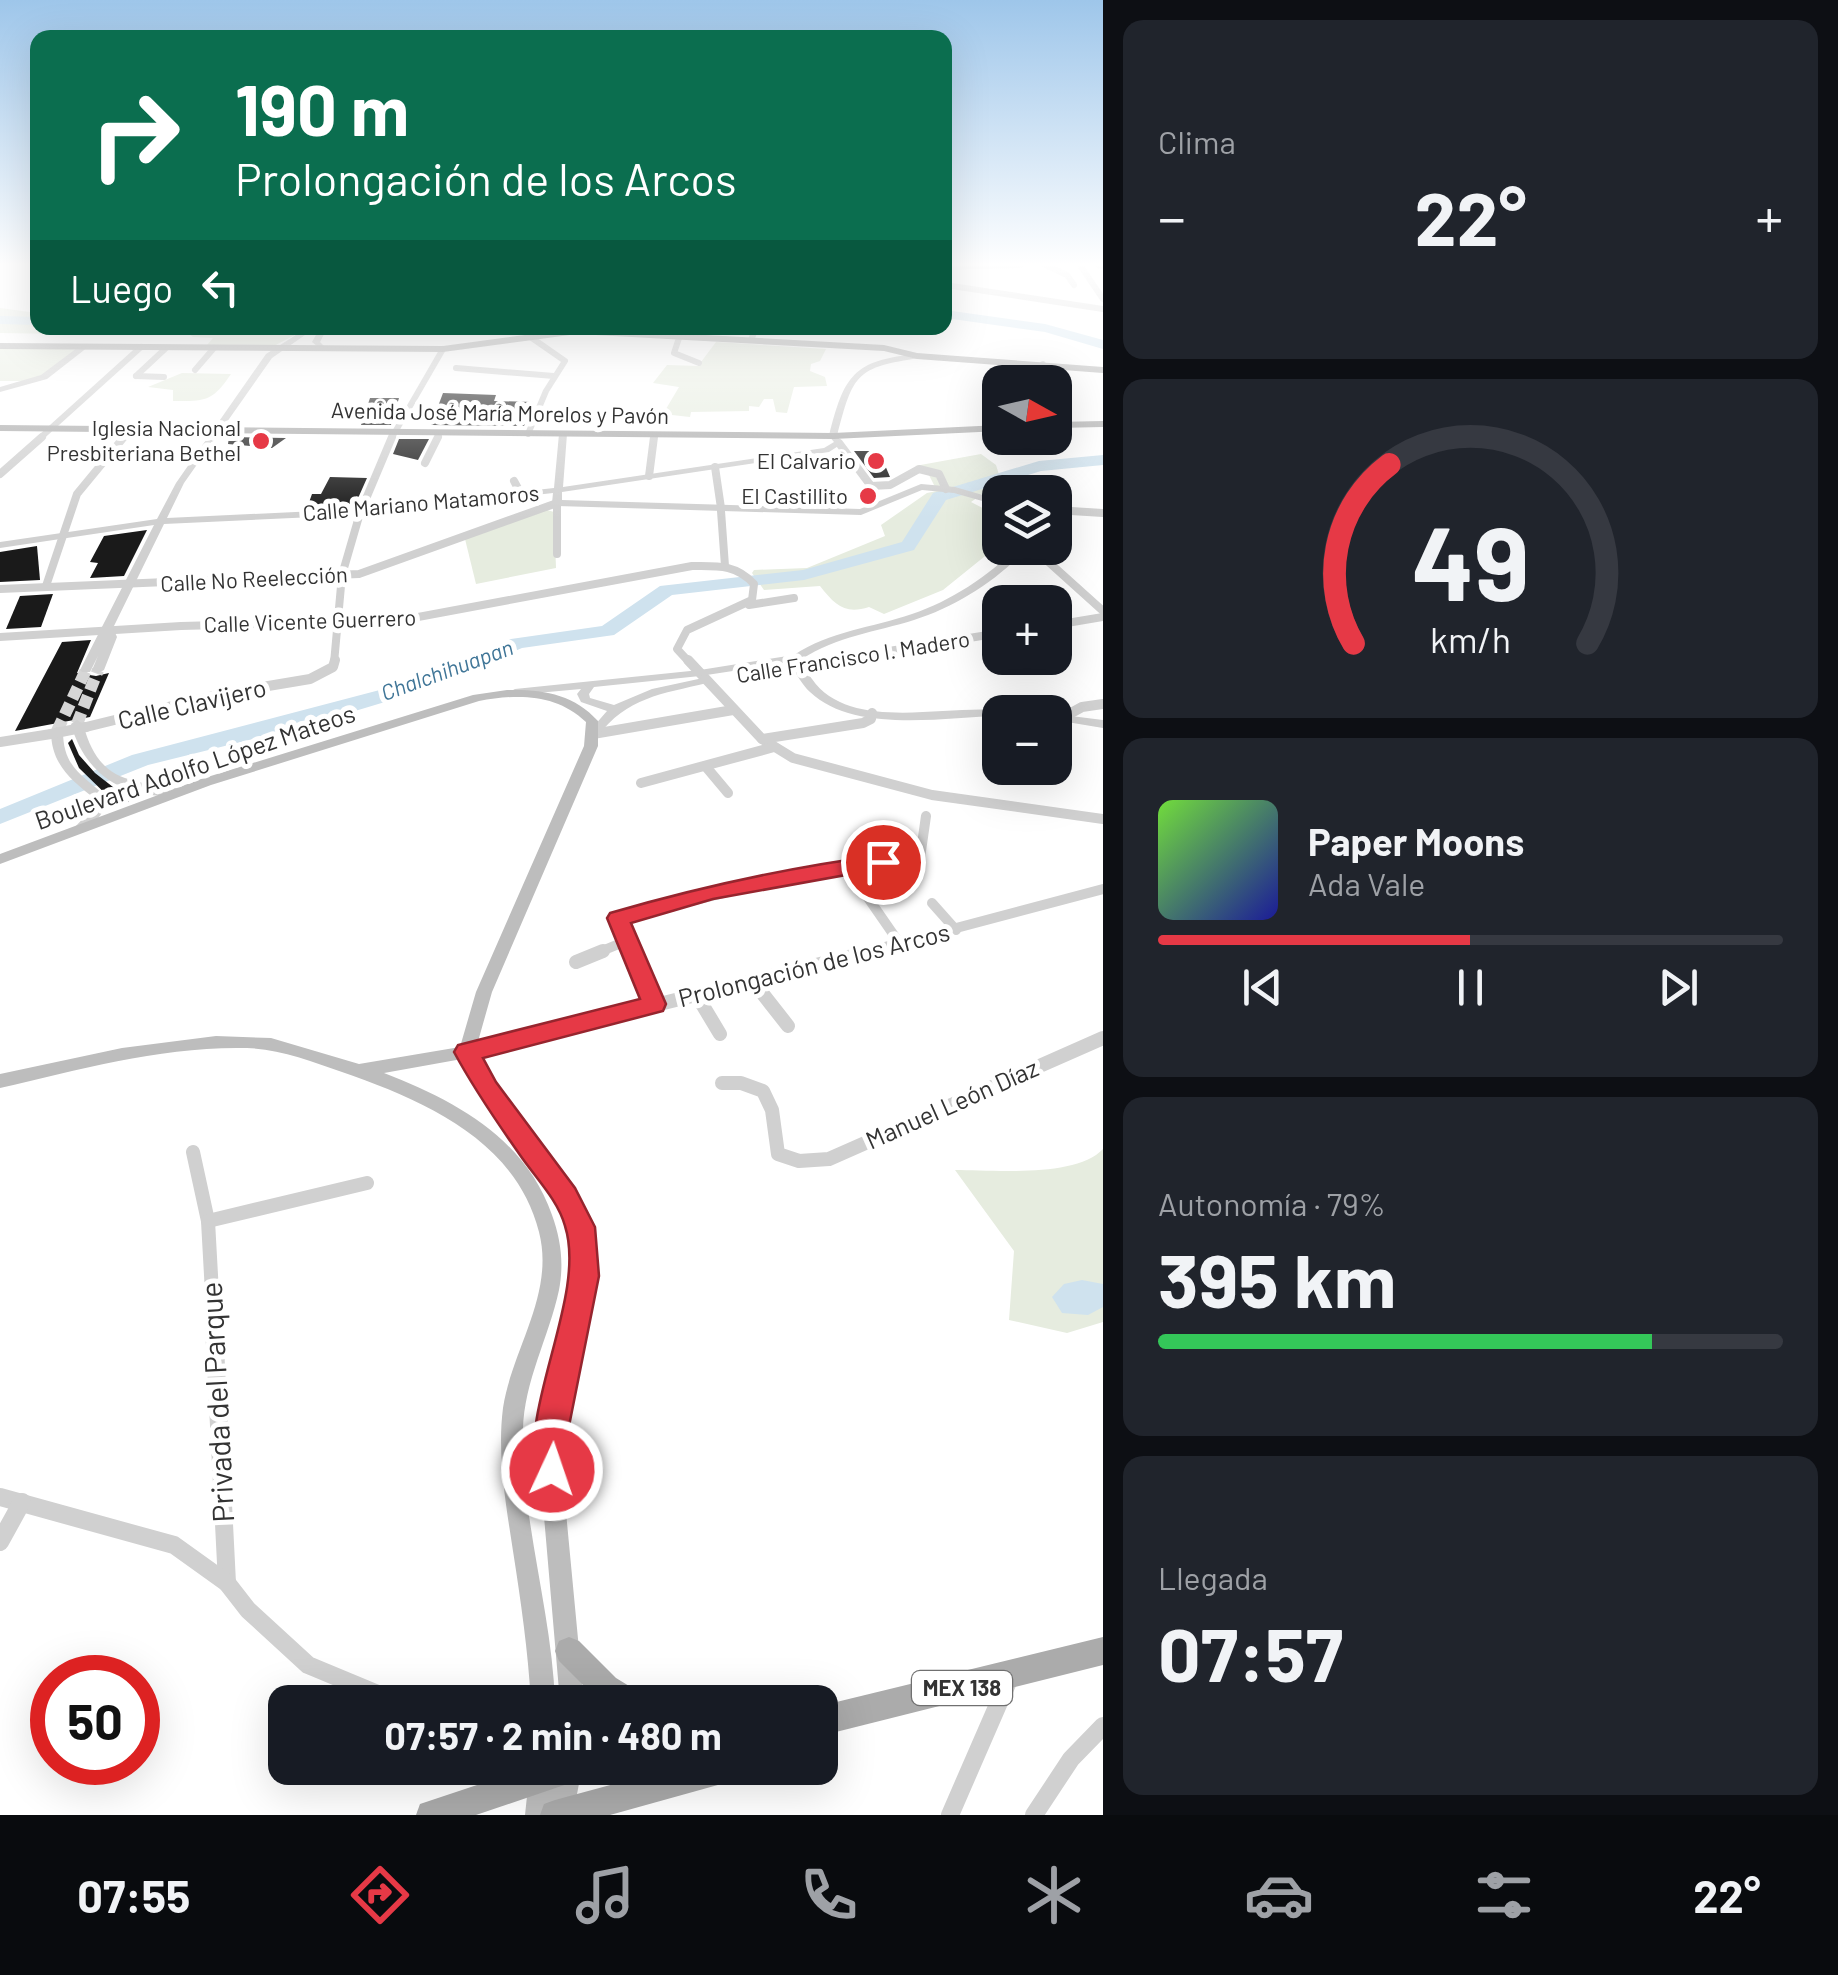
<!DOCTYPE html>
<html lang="es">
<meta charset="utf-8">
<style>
:root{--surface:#171b24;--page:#20242c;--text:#f1f3f6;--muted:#9ea1a6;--line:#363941;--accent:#e63946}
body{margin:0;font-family:Barlow,sans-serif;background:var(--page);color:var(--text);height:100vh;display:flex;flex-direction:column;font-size:38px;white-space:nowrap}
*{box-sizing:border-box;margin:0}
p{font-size:32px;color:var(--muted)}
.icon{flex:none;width:55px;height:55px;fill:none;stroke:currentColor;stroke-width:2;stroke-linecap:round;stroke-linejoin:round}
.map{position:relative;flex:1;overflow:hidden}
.drawer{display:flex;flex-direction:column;gap:20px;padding:20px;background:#0d0f14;width:735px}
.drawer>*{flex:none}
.hud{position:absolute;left:30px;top:30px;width:922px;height:305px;border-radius:20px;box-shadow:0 10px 40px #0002;background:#0b6e4f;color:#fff;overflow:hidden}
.needle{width:65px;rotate:98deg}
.controls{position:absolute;left:982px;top:365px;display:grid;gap:20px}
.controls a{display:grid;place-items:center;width:90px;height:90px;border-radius:20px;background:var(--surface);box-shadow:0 10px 40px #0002;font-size:50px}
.speed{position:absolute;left:30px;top:1655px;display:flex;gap:20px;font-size:50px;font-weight:700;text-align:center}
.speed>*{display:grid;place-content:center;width:130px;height:130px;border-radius:50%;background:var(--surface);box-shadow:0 10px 40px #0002;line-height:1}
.speed .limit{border:15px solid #d22;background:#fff;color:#111}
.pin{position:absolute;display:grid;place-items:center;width:85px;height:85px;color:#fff;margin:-42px;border:5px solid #fff;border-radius:50%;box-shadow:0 2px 10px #0007}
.me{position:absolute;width:110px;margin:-55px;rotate:3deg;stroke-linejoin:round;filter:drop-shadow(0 0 8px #0008)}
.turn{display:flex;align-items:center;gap:35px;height:210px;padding:0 40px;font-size:45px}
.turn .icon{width:130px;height:130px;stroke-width:2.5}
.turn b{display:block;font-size:70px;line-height:85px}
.then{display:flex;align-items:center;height:95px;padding:0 40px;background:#0003;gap:20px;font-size:38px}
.big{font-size:75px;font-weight:700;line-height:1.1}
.drawer .tile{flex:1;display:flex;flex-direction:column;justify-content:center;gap:15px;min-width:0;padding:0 35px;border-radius:20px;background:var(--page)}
.drawer .dial{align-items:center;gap:0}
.dial svg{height:260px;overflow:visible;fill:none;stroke:var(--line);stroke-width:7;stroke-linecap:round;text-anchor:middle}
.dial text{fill:var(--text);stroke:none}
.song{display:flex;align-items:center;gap:30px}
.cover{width:120px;height:120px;border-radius:15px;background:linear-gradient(135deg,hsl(100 70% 55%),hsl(240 70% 35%))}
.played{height:10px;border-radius:5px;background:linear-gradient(90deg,var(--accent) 50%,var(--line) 50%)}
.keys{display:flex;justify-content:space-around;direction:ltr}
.heat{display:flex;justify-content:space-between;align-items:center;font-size:55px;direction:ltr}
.charge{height:15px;border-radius:8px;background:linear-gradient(90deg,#34c759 79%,var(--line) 0)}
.trip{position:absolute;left:268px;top:1685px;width:570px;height:100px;border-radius:20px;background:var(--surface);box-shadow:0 10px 40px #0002;font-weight:700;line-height:100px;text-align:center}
.menu{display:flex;height:160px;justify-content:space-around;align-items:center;background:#090b0e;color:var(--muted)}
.menu .icon{width:70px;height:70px}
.menu .on{color:var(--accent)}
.menu b{font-size:45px;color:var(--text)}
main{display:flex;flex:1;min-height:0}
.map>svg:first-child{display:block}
</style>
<main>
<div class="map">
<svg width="1103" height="1815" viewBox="0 0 1103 1815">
<rect width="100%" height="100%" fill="#fff"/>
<g fill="#e6ecdf">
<path d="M 0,308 L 37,313 L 38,328 L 145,328 L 124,335 L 0,333 Z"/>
<path d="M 182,328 L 308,328 L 272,347 L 207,345 L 213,338 L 193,337 Z"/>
<path d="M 716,342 L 826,349 L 820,361 L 811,364 L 810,371 L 825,377 L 827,386 L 794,387 L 787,413 L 776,412 L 773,399 L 764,399 L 759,407 L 749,406 L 749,411 L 691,412 L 690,417 L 663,414 L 679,387 L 653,383 L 667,365 L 698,366 Z"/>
<path d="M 81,348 L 34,381 L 0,381 L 0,349 Z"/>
<path d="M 182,373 L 231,374 C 212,402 206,401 173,401 L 173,390 L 148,387 Z"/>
<path d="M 981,454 L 996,465 L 1001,481 L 971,502 L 1000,517 L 1000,544 L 943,590 L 884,614 L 869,607 C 845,615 835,605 820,586 L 764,590 L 752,573 L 754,570 L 807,568 L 885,536 L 881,525 L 927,493 L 937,491 L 927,471 L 915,466 Z"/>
<path d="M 547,510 L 554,512 L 556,568 L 476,584 L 465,539 Z"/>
<path d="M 1103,1149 L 1103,1322 L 1067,1333 L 1009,1320 L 1014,1251 L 955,1170 C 994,1170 1076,1178 1103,1149 Z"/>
</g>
<path fill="#cfe2ee" d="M 1082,1280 L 1103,1284 L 1103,1307 L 1088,1315 L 1062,1313 L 1052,1297 L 1064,1284 Z"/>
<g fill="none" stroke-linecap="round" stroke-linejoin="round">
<g fill="#cfe2ee" fill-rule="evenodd">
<path d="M 945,310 L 1045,324 L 1103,340 L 1103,349 L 1045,332 L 945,318 Z"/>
<path d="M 0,316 L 38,317 L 38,325 L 0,324 Z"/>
<path d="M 1103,455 L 1103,465 L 1041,471 L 946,500 L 914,550 L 804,580 L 672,595 L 614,635 L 522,648 L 428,689 L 302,727 L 148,765 L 0,824 L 0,809 L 132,755 L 414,681 L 511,639 L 602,626 L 660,586 L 803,570 L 902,542 L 933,493 L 1039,461 Z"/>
</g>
</g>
<g fill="#1a1a1a">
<path d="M 443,393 L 496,395 L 494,401 L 534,402 L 524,426 L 431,425 Z"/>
<path d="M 370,398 L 399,398 L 391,425 L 361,425 Z"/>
<path d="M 229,437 L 286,438 L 272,448 L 228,444 Z"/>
<path d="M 399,439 L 429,439 L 418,460 L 393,454 Z"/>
<path d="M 854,451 L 879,451 L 890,477 L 874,478 Z"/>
<path d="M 330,477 L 367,478 L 355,505 L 307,508 L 312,494 L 321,494 Z"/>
<path d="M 147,530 L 124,576 L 90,578 L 98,563 L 90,562 L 104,536 Z"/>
<path d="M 37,546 L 40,580 L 0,582 L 0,552 Z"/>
<path d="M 53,594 L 41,627 L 6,629 L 20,596 Z"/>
<path d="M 91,640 L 77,673 L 96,676 L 109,673 L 90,717 L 15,731 L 62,642 Z"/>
<path d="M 72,739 L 79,755 L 95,773 L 131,801 L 118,806 L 79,768 L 68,743 Z"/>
</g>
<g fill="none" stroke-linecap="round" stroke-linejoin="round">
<g stroke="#d6d6d6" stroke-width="12" stroke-dasharray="12 6" stroke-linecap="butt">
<path d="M 77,724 L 98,670"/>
<path d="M 57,731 L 86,670"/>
</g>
<g stroke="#d0d0d0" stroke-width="6">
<path d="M 1045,265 L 1067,275 L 1074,285"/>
<path d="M 1080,265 L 1103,299"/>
<path d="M 1097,265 L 1103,266"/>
<path d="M 945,267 L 1020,265"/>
<path d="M 945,285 L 1103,309"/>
<path d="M 526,328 L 529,336 L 565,361 L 546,391 L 528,434"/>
<path d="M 680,335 L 674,353 L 699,363"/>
<path d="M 751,340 L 756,328"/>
<path d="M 1043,364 L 1046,382"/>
<path d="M 456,368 L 554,376"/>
<path d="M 195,370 L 214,348"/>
<path d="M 136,376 L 166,348"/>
<path d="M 136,376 L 164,377"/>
<path d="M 39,439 L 141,347"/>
<path d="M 122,439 L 129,430"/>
<path d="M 391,439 L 443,349"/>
<path d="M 437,439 L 439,434"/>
<path d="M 654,439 L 654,435"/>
</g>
<g stroke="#d0d0d0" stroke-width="8">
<path d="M 839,443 L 871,486 L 890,485 L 919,469 L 939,474 L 946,489"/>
<path d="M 425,463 L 438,437"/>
<path d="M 715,467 L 721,508"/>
<path d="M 0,474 L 42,437"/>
<path d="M 649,476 L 654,437"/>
<path d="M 514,481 L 521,494"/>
<path d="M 1055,510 L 1103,513"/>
<path d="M 721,511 L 725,566"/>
<path d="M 1033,548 L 1103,611"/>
<path d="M 46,586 L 77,494 L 124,437"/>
<path d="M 0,589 L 359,574 L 557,503 L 557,554"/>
<path d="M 749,605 L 794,598"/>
<path d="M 1055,625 L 1103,617"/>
<path d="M 0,637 L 181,626 L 402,620 L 692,566 C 717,566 736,564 754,584 L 752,600 L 687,630 L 677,649 L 690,663"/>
<path d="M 334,663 L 342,575 L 360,513 L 392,437"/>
<path d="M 815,663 L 1000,633"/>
</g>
<g stroke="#d0d0d0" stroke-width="10">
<path d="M 688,660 L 762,739 L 793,758 L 932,795 L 1103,819"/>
<path d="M 797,666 L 831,660"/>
<path d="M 1062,718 L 1082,707 L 1103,704"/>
<path d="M 86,727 L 221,694 L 310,679 L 333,667 L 335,660"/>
<path d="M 593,734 L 733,710"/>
<path d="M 762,739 L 863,723 L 871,719 L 872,713"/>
<path d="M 0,742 L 51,734"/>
<path d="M 707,768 L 728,793"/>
<path d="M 641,783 L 774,747"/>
<path d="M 846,866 L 900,944"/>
<path d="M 932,903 L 956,930"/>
<path d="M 597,953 L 626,941"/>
<path d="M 632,953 L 618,919 L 768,882 L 920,858 L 926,816"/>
<path d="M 862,953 L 1103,889"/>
</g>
<g stroke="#d0d0d0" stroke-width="14">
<path d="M 631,951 L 654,1004"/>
<path d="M 576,962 L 603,951"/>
<path d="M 752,980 L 788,1026"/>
<path d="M 696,994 L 720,1034"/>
<path d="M 467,1052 L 872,951"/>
<path d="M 722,1083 L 741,1083 L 763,1091 L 772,1110 L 778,1154 L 799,1161 L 829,1159 L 1103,1038"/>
<path d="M 193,1152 L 208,1221 L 214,1329"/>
<path d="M 208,1221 L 367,1183"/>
</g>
<g stroke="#d0d0d0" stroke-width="18">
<path d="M 214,1327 L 227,1583"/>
<path d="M 0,1497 L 174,1545 L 227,1583 L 248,1610 L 308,1665 L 397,1702"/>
<path d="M 0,1542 L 22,1502"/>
<path d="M 950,1815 L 1010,1677"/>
<path d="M 1034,1815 L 1071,1759 L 1103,1726"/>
</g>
<g fill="#d0d0d0" fill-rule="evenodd">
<path d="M 307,328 L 315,328 L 272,358 L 184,483 L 167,518 L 358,509 L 554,488 L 559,434 L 563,431 L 567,434 L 563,487 L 824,448 L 834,442 L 829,436 C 844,376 853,360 917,354 L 920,354 L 920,358 C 856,367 853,374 837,436 L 843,443 L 829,452 L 562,492 L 562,500 L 860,509 L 921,484 L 955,487 L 1000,500 L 1000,506 L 954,493 L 922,490 L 861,515 L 557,506 L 552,503 L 553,493 L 358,515 L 164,524 L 113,628 L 117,637 L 104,670 L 98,673 L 92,670 L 98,656 L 90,672 L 82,672 L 80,670 L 154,525 L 0,548 L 0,542 L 157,519 L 176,483 L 266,354 Z"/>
<path d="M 320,328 L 327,328 L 320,342 L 327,349 L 323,351 L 312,342 Z"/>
<path d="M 81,345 L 88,347 L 47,379 L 0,392 L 0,387 L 41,375 Z"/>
<path d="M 1017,548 L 1027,548 C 998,580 956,607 914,620 C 876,632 837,636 802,659 C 803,668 807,672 812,679 C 850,734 949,703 1004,711 L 1005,712 L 1000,712 L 1000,716 C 944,717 854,734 810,692 C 802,685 797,674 791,666 L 791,662 L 700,676 L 594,687 L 589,694 L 590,698 L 614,705 L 652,689 L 703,678 L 709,681 L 707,683 C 662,694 627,697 597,737 L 593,738 L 587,734 L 607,711 L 581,702 L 577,694 L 581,689 L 515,695 L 509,692 L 515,689 L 700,670 L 794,655 C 830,631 871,628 912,614 C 951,601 988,576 1017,548 Z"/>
<path d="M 1055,714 L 1103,720 L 1103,728 L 1055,720 Z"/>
<path d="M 77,720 L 83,724 C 99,783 129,780 180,789 L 182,792 L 180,795 C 127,801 85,776 71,724 Z"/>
<path d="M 57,727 L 63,731 C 63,769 84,775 107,798 C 105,813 94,826 80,832 L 74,828 L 93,808 L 95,799 C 71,780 51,764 51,731 Z"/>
</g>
<g fill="#bdbdbd" fill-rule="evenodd">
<path d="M 507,690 C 542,689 574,694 598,721 L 598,746 L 492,992 L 475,1052 L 493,1085 L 572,1190 L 589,1227 L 594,1276 L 563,1431 L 562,1470 L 584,1702 L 560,1702 L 540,1470 L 541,1431 L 574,1276 L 571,1227 L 558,1201 L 481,1095 L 462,1059 L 384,1073 C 456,1101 525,1138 552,1215 C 561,1240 564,1264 559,1290 C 549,1337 524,1381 523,1430 C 521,1520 552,1612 555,1702 L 531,1702 C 528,1651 521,1602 513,1551 C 506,1505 497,1455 503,1408 C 512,1349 555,1294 539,1232 C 516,1140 423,1100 342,1072 C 311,1061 279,1049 247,1048 C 163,1046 81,1069 0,1088 L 0,1074 L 122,1048 L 216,1036 L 271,1038 L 359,1064 L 460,1047 L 476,992 L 584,746 L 586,722 C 556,693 517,694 479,701 L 211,785 L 0,864 L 0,854 L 201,779 L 473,695 Z"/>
<path d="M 530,1768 L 556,1768 L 555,1774 L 556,1768 L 582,1768 L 573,1815 L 525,1815 Z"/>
</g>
<g fill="#ababab" fill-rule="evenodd">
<path d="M 577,328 L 884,345 L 917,353 L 1103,367 L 1103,373 L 917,359 L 884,351 L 577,334 L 443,352 L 0,349 L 0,343 L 443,346 Z"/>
<path d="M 1103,421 L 1103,427 L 1055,428 L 1055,422 Z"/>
<path d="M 0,425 L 833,433 L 1000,425 L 1000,431 L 833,439 L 0,431 Z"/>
<path d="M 569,1637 L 579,1641 L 616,1678 L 639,1692 L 643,1702 L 603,1702 L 596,1698 L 559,1661 L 555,1651 L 559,1641 Z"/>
<path d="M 1103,1637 L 1103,1665 L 820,1736 L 820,1706 Z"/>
<path d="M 528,1768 L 586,1768 L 582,1779 L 476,1815 L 416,1815 L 420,1804 Z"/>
<path d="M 673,1768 L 740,1768 L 736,1779 L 725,1783 L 610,1815 L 540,1815 L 544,1804 L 555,1800 Z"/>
</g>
<path stroke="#d0d0d0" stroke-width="10" d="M 51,734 L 86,727"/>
</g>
<linearGradient id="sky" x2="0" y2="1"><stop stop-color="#9ec6ea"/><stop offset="0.51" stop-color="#fff"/><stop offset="1" stop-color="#fff" stop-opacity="0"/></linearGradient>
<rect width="1103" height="519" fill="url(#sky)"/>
<path fill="#e63946" stroke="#96252e" stroke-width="2.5" d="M 883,855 L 890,857 L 894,862 L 890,867 L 713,899 L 631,923 L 666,1004 L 663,1011 L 483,1058 L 496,1082 L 575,1188 L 595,1227 L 599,1276 L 568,1431 L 568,1470 L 563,1481 L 552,1486 L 540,1481 C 513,1418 588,1298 565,1226 C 558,1200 535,1177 520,1155 C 496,1121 474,1089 454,1052 L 458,1045 L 640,999 L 607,918 L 610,913 C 700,887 790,867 883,855 Z"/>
<g fill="#e63946" stroke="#fff" stroke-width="4">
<circle cx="261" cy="441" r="10"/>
<circle cx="876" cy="461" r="10"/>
<circle cx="868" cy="496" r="10"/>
</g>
<g text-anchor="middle" stroke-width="10" stroke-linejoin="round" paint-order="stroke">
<g font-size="22" fill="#333" stroke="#fff">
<text transform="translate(500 413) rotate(1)" y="8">Avenida José María Morelos y Pavón</text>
<text transform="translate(421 503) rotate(-5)" y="8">Calle Mariano Matamoros</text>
<text transform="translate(254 579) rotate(-3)" y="8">Calle No Reelección</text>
<text transform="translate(310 621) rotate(-2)" y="8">Calle Vicente Guerrero</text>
<text transform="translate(853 657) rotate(-9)" y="8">Calle Francisco I. Madero</text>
</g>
<g font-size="22" fill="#333" stroke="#fff" text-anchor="end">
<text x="241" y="436">Iglesia Nacional<tspan x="241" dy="25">Presbiteriana Bethel</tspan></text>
<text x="856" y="469">El Calvario</text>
<text x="848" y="504">El Castillito</text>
</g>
<g font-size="22" font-style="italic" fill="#3f7597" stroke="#fff">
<text transform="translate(447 670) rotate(-20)" y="8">Chalchihuapan</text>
</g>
<rect fill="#fff" stroke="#707070" stroke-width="2.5" x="912" y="1671" width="100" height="34" rx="8"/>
<g font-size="22" font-weight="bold" fill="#333">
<text x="962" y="1696">MEX 138</text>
</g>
<g font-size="25" fill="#333" stroke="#fff">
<text transform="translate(192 704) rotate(-13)" y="9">Calle Clavijero</text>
<text transform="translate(195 767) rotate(-19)" y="9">Boulevard Adolfo López Mateos</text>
<text transform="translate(814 965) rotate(-14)" y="9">Prolongación de los Arcos</text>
<text transform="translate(952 1104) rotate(-24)" y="9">Manuel León Díaz</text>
</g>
<g font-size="30" fill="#333" stroke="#fff">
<text transform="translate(218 1402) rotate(-93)" y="10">Privada del Parque</text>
</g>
</g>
</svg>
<div class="controls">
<a><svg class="needle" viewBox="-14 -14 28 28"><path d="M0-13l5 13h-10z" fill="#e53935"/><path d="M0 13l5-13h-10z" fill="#9ea1a6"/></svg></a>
<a><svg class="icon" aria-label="layers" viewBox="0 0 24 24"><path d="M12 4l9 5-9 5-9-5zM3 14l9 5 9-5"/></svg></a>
<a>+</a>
<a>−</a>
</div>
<div class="speed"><div class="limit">50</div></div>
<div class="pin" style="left:883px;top:862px;background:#d93025"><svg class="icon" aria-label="arrive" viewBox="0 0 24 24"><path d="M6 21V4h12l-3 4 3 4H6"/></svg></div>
<svg class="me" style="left:552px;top:1470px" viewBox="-20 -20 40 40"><circle r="17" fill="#e63946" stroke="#fff" stroke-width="3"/><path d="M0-11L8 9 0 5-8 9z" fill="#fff"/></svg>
<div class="trip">07:57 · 2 min · 480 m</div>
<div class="hud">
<div class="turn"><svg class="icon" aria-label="right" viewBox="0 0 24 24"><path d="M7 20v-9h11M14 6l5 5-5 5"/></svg><div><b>190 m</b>Prolongación de los Arcos</div></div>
<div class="then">Luego<svg class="icon" aria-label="left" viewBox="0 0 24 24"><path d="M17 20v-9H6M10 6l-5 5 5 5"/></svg></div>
</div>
</div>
<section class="drawer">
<div class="tile"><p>Clima</p>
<div class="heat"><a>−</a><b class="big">22°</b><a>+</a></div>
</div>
<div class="tile dial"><svg viewBox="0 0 100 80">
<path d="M14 69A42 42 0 1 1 86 69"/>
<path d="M14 69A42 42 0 0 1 25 14" stroke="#e63946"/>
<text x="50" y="56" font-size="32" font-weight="700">49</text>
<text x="50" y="72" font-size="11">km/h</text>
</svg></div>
<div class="tile">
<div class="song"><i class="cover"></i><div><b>Paper Moons</b><p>Ada Vale</p></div></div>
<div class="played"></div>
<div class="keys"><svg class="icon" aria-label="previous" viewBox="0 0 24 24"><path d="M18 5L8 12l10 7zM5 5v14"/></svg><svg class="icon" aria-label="pause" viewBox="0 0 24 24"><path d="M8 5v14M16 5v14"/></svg><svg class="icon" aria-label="next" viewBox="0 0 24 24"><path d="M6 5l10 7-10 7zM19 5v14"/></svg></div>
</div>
<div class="tile"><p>Autonomía · 79%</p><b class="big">395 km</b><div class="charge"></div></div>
<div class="tile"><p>Llegada</p><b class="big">07:57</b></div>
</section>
</main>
<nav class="menu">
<b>07:55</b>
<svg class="icon on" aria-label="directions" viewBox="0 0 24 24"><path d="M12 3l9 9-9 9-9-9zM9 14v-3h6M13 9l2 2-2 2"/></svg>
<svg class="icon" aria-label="music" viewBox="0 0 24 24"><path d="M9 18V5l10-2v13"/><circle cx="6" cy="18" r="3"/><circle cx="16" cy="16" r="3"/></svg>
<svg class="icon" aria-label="phone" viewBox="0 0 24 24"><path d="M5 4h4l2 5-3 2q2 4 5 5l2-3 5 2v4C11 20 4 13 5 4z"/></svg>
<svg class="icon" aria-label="climate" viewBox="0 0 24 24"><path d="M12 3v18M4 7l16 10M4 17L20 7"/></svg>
<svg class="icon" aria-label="car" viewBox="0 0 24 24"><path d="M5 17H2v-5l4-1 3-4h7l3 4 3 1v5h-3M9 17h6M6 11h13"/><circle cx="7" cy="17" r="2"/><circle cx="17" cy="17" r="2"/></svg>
<svg class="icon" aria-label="filters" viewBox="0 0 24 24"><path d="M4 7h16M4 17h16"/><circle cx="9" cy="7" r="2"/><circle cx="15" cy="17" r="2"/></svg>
<b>22°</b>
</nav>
